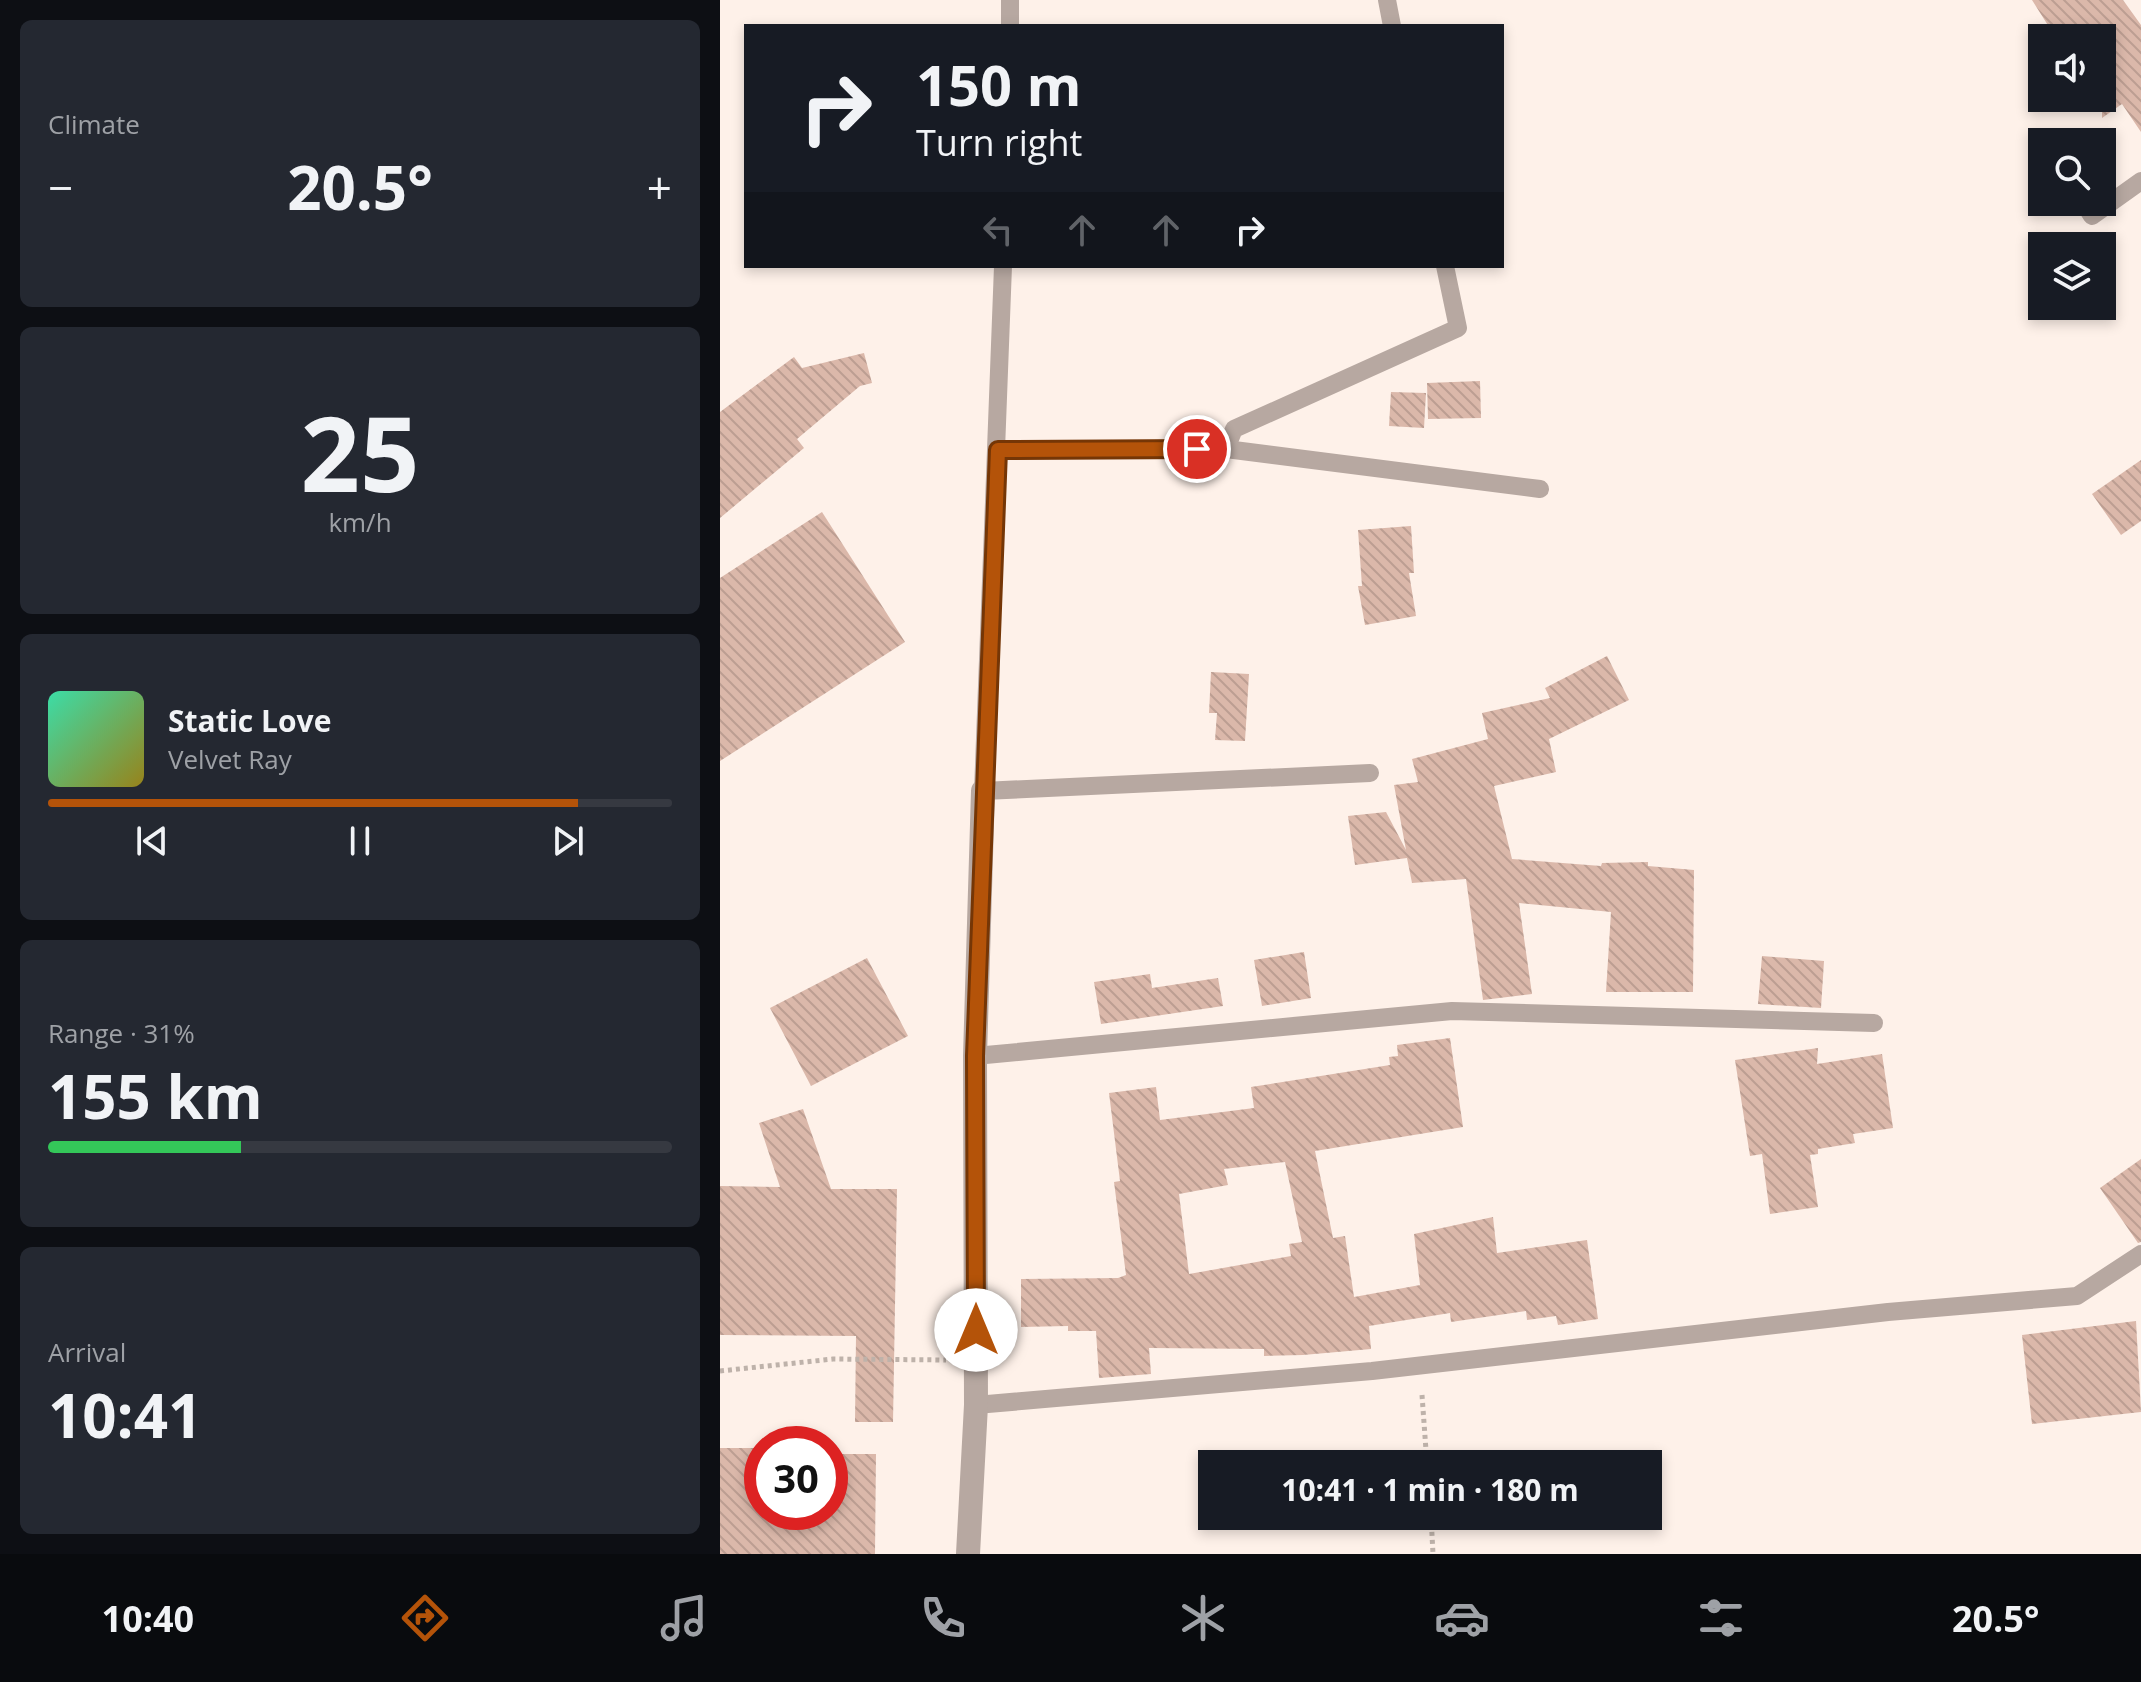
<!DOCTYPE html>
<meta charset="utf-8">
<style>
:root{--surface:#171b24;--page:#242831;--text:#f1f3f6;--muted:#9ea1a6;--line:#363941;--accent:#b45309}
body{margin:0;font-family:"Open Sans",sans-serif;background:var(--page);color:var(--text);height:100vh;display:flex;flex-direction:column;font-size:30px;white-space:nowrap}
*{box-sizing:border-box;margin:0}
p{font-size:26px;color:var(--muted)}
.icon{flex:none;width:44px;height:44px;fill:none;stroke:currentColor;stroke-width:2;stroke-linecap:round;stroke-linejoin:round}
.map{position:relative;flex:1;overflow:hidden}
.sheet{display:flex;flex-direction:column;gap:20px;padding:20px;background:#0d0f14;width:720px}
.sheet>*{flex:none}
.banner{position:absolute;left:24px;top:24px;width:760px;height:244px;border-radius:0px;box-shadow:0 4px 12px #0003;background:#171b24;color:var(--text);overflow:hidden}
.tools{position:absolute;left:1308px;top:24px;display:grid;gap:16px}
.tools a{display:grid;place-items:center;width:88px;height:88px;border-radius:0px;background:var(--surface);box-shadow:0 4px 12px #0003;font-size:40px}
.speed{position:absolute;left:24px;top:1426px;display:flex;gap:16px;font-size:40px;font-weight:700;text-align:center}
.speed>*{display:grid;place-content:center;width:104px;height:104px;border-radius:50%;background:var(--surface);box-shadow:0 4px 12px #0003;line-height:1}
.speed .limit{border:12px solid #d22;background:#fff;color:#111}
.pin{position:absolute;display:grid;place-items:center;width:68px;height:68px;color:#fff;margin:-34px;border:4px solid #fff;border-radius:50%;box-shadow:0 2px 8px #0007}
.me{position:absolute;width:88px;margin:-44px;rotate:0deg;stroke-linejoin:round;filter:drop-shadow(0 0 6px #0008)}
.turn{display:flex;align-items:center;gap:28px;height:168px;padding:0 40px;font-size:36px}
.turn .icon{width:104px;height:104px;stroke-width:2.5}
.turn b{display:block;font-size:56px;line-height:68px}
.lanes{display:flex;align-items:center;height:76px;padding:0 40px;background:#0003;justify-content:center;gap:40px;direction:ltr}
.lanes .off{opacity:.35}
.big{font-size:60px;font-weight:700;line-height:1.1}
.sheet .widget{flex:1;display:flex;flex-direction:column;justify-content:center;gap:12px;min-width:0;padding:0 28px;border-radius:12px;background:var(--page)}
.sheet .dial{align-items:center;gap:0}
.dial b{font-size:104px;line-height:1}
.song{display:flex;align-items:center;gap:24px}
.cover{width:96px;height:96px;border-radius:12px;background:linear-gradient(135deg,hsl(160 70% 55%),hsl(50 70% 35%))}
.played{height:8px;border-radius:4px;background:linear-gradient(90deg,var(--accent) 85%,var(--line) 85%)}
.keys{display:flex;justify-content:space-around;direction:ltr}
.heat{display:flex;justify-content:space-between;align-items:center;font-size:44px;direction:ltr}
.charge{height:12px;border-radius:6px;background:linear-gradient(90deg,#34c759 31%,var(--line) 0)}
.trip{position:absolute;left:478px;top:1450px;width:464px;height:80px;border-radius:0px;background:var(--surface);box-shadow:0 4px 12px #0003;font-weight:700;line-height:80px;text-align:center}
.tab-bar{display:flex;height:128px;justify-content:space-around;align-items:center;background:#090b0e;color:var(--muted)}
.tab-bar .icon{width:56px;height:56px}
.tab-bar .selected{color:var(--accent)}
.tab-bar b{font-size:36px;color:var(--text)}
main{display:flex;flex:1;min-height:0}
.map>svg:first-child{display:block}
</style>
<main>
<section class="sheet">
<div class="widget"><p>Climate</p>
<div class="heat"><a>−</a><b class="big">20.5°</b><a>+</a></div>
</div>
<div class="widget dial"><b>25</b><p>km/h</p></div>
<div class="widget">
<div class="song"><i class="cover"></i><div><b>Static Love</b><p>Velvet Ray</p></div></div>
<div class="played"></div>
<div class="keys"><svg class="icon" aria-label="previous" viewBox="0 0 24 24"><path d="M18 5L8 12l10 7zM5 5v14"/></svg><svg class="icon" aria-label="pause" viewBox="0 0 24 24"><path d="M8 5v14M16 5v14"/></svg><svg class="icon" aria-label="next" viewBox="0 0 24 24"><path d="M6 5l10 7-10 7zM19 5v14"/></svg></div>
</div>
<div class="widget"><p>Range · 31%</p><b class="big">155 km</b><div class="charge"></div></div>
<div class="widget"><p>Arrival</p><b class="big">10:41</b></div>
</section>
<div class="map">
<svg width="1421" height="1554" viewBox="0 0 1421 1554">
<defs>
<pattern id="building-back-hatch" width="6" height="6" patternUnits="userSpaceOnUse" patternTransform="scale(2)"><rect width="6" height="6" fill="#dbb8aa"/><path d="M-1 5l2 2M0 0l6 6M5-1l2 2" fill="none" stroke="#bc9e92"/></pattern>
</defs>
<rect width="100%" height="100%" fill="#fef1e9"/>
<g fill="url(#building-back-hatch)" fill-rule="evenodd">
<path d="M 1312,0 L 1403,0 L 1421,25 L 1421,132 L 1402,104 L 1382,118 L 1382,38 L 1336,38 Z"/>
<path d="M 144,353 L 152,383 L 140,386 L 77,439 L 84,448 L 0,518 L 0,412 L 74,357 L 82,368 Z"/>
<path d="M 760,381 L 761,418 L 708,419 L 707,383 Z"/>
<path d="M 671,392 L 706,393 L 704,428 L 669,426 Z"/>
<path d="M 1421,460 L 1421,521 L 1401,535 L 1372,494 Z"/>
<path d="M 102,512 L 185,642 L 0,761 L 0,578 Z"/>
<path d="M 691,526 L 694,573 L 689,573 L 696,616 L 645,625 L 638,586 L 642,586 L 638,530 Z"/>
<path d="M 887,656 L 909,700 L 829,739 L 836,772 L 774,786 L 792,859 L 881,866 L 882,863 L 928,862 L 928,866 L 974,870 L 973,992 L 886,992 L 891,912 L 799,903 L 812,994 L 763,1000 L 746,879 L 692,883 L 687,858 L 635,865 L 628,816 L 666,812 L 686,850 L 674,785 L 698,782 L 692,759 L 768,739 L 762,713 L 830,698 L 825,688 Z"/>
<path d="M 491,672 L 529,674 L 525,741 L 495,740 L 497,713 L 489,713 Z"/>
<path d="M 584,952 L 591,998 L 542,1006 L 534,960 Z"/>
<path d="M 1042,956 L 1104,961 L 1101,1008 L 1038,1004 Z"/>
<path d="M 147,958 L 188,1036 L 91,1086 L 50,1008 Z"/>
<path d="M 430,974 L 432,988 L 498,978 L 503,1006 L 381,1024 L 374,982 Z"/>
<path d="M 730,1038 L 743,1127 L 595,1151 L 613,1238 L 625,1236 L 634,1297 L 700,1285 L 694,1234 L 773,1217 L 777,1253 L 867,1240 L 878,1319 L 838,1325 L 836,1316 L 807,1320 L 806,1311 L 731,1322 L 730,1313 L 649,1326 L 651,1349 L 583,1355 L 544,1356 L 544,1349 L 429,1348 L 431,1374 L 379,1378 L 376,1331 L 348,1331 L 348,1326 L 301,1327 L 301,1279 L 398,1278 L 406,1275 L 394,1182 L 400,1181 L 389,1093 L 436,1087 L 440,1120 L 534,1108 L 531,1087 L 670,1065 L 669,1057 L 678,1056 L 677,1045 ZM 565,1162 L 582,1242 L 569,1244 L 571,1256 L 469,1274 L 459,1194 L 508,1185 L 504,1169 Z"/>
<path d="M 1098,1048 L 1097,1064 L 1162,1054 L 1173,1128 L 1133,1134 L 1135,1143 L 1098,1149 L 1098,1154 L 1090,1155 L 1098,1207 L 1050,1214 L 1042,1154 L 1030,1156 L 1015,1060 Z"/>
<path d="M 83,1109 L 111,1189 L 177,1189 L 173,1422 L 135,1422 L 136,1336 L 0,1335 L 0,1186 L 60,1187 L 39,1123 Z"/>
<path d="M 1421,1159 L 1421,1242 L 1418,1243 L 1380,1188 Z"/>
<path d="M 1416,1321 L 1421,1412 L 1312,1424 L 1302,1335 Z"/>
<path d="M 0,1448 L 39,1448 L 38,1512 L 110,1512 L 110,1454 L 156,1454 L 155,1554 L 0,1554 Z"/>
</g>
<g fill="none" stroke-linecap="round" stroke-linejoin="round">
<g stroke="#beb2aa" stroke-width="5" stroke-dasharray="4 4" stroke-linecap="butt">
<path d="M 0,1371 L 113,1359 L 226,1360"/>
<path d="M 702,1395 L 707,1464"/>
<path d="M 711,1516 L 713,1554"/>
</g>
<g stroke="#b7a8a1" stroke-width="18">
<path d="M 667,0 L 672,26"/>
<path d="M 290,26 L 290,0"/>
<path d="M 1363,202 L 1372,216 L 1421,181"/>
<path d="M 283,266 L 263,791 L 650,773"/>
<path d="M 506,449 L 514,429 L 738,328 L 725,266"/>
<path d="M 278,450 L 506,449 L 820,489"/>
<path d="M 255,1056 L 732,1011 L 1154,1023"/>
<path d="M 256,1405 L 652,1371 L 1168,1312 L 1357,1296 L 1421,1254"/>
</g>
<path stroke="#b7a8a1" stroke-width="24" d="M 248,1554 L 256,1405 L 255,1056 L 263,791"/>
</g>
<g fill="none" stroke-linecap="round" stroke-linejoin="round">
<g stroke="#753606" stroke-width="20">
<path id="route" d="M 256,1330 L 255,1056 L 278,450 L 477,449"/>
</g>
<use href="#route" stroke="#b45309" stroke-width="14"/>
</g>
</svg>
<div class="tools">
<a><svg class="icon" aria-label="sound" viewBox="0 0 24 24"><path d="M4 9h4l5-4v14l-5-4H4zM17 9q2 3 0 6"/></svg></a>
<a><svg class="icon" aria-label="search" viewBox="0 0 24 24"><circle cx="10" cy="10" r="6"/><path d="M15 15l6 6"/></svg></a>
<a><svg class="icon" aria-label="layers" viewBox="0 0 24 24"><path d="M12 4l9 5-9 5-9-5zM3 14l9 5 9-5"/></svg></a>
</div>
<div class="speed"><div class="limit">30</div></div>
<div class="pin" style="left:477px;top:449px;background:#d93025"><svg class="icon" aria-label="arrive" viewBox="0 0 24 24"><path d="M6 21V4h12l-3 4 3 4H6"/></svg></div>
<svg class="me" style="left:256px;top:1330px" viewBox="-20 -20 40 40"><circle r="19" fill="#fff"/><path d="M0-13L10 11 0 6-10 11z" fill="#b45309"/></svg>
<div class="trip">10:41 · 1 min · 180 m</div>
<div class="banner">
<div class="turn"><svg class="icon" aria-label="right" viewBox="0 0 24 24"><path d="M7 20v-9h11M14 6l5 5-5 5"/></svg><div><b>150 m</b>Turn right</div></div>
<div class="lanes"><svg class="icon off" aria-label="left" viewBox="0 0 24 24"><path d="M17 20v-9H6M10 6l-5 5 5 5"/></svg><svg class="icon off" aria-label="ahead" viewBox="0 0 24 24"><path d="M12 20V5M6 11l6-6 6 6"/></svg><svg class="icon off" aria-label="ahead" viewBox="0 0 24 24"><path d="M12 20V5M6 11l6-6 6 6"/></svg><svg class="icon" aria-label="right" viewBox="0 0 24 24"><path d="M7 20v-9h11M14 6l5 5-5 5"/></svg></div>
</div>
</div>
</main>
<nav class="tab-bar">
<b>10:40</b>
<svg class="icon selected" aria-label="directions" viewBox="0 0 24 24"><path d="M12 3l9 9-9 9-9-9zM9 14v-3h6M13 9l2 2-2 2"/></svg>
<svg class="icon" aria-label="music" viewBox="0 0 24 24"><path d="M9 18V5l10-2v13"/><circle cx="6" cy="18" r="3"/><circle cx="16" cy="16" r="3"/></svg>
<svg class="icon" aria-label="phone" viewBox="0 0 24 24"><path d="M5 4h4l2 5-3 2q2 4 5 5l2-3 5 2v4C11 20 4 13 5 4z"/></svg>
<svg class="icon" aria-label="climate" viewBox="0 0 24 24"><path d="M12 3v18M4 7l16 10M4 17L20 7"/></svg>
<svg class="icon" aria-label="car" viewBox="0 0 24 24"><path d="M5 17H2v-5l4-1 3-4h7l3 4 3 1v5h-3M9 17h6M6 11h13"/><circle cx="7" cy="17" r="2"/><circle cx="17" cy="17" r="2"/></svg>
<svg class="icon" aria-label="filters" viewBox="0 0 24 24"><path d="M4 7h16M4 17h16"/><circle cx="9" cy="7" r="2"/><circle cx="15" cy="17" r="2"/></svg>
<b>20.5°</b>
</nav>
